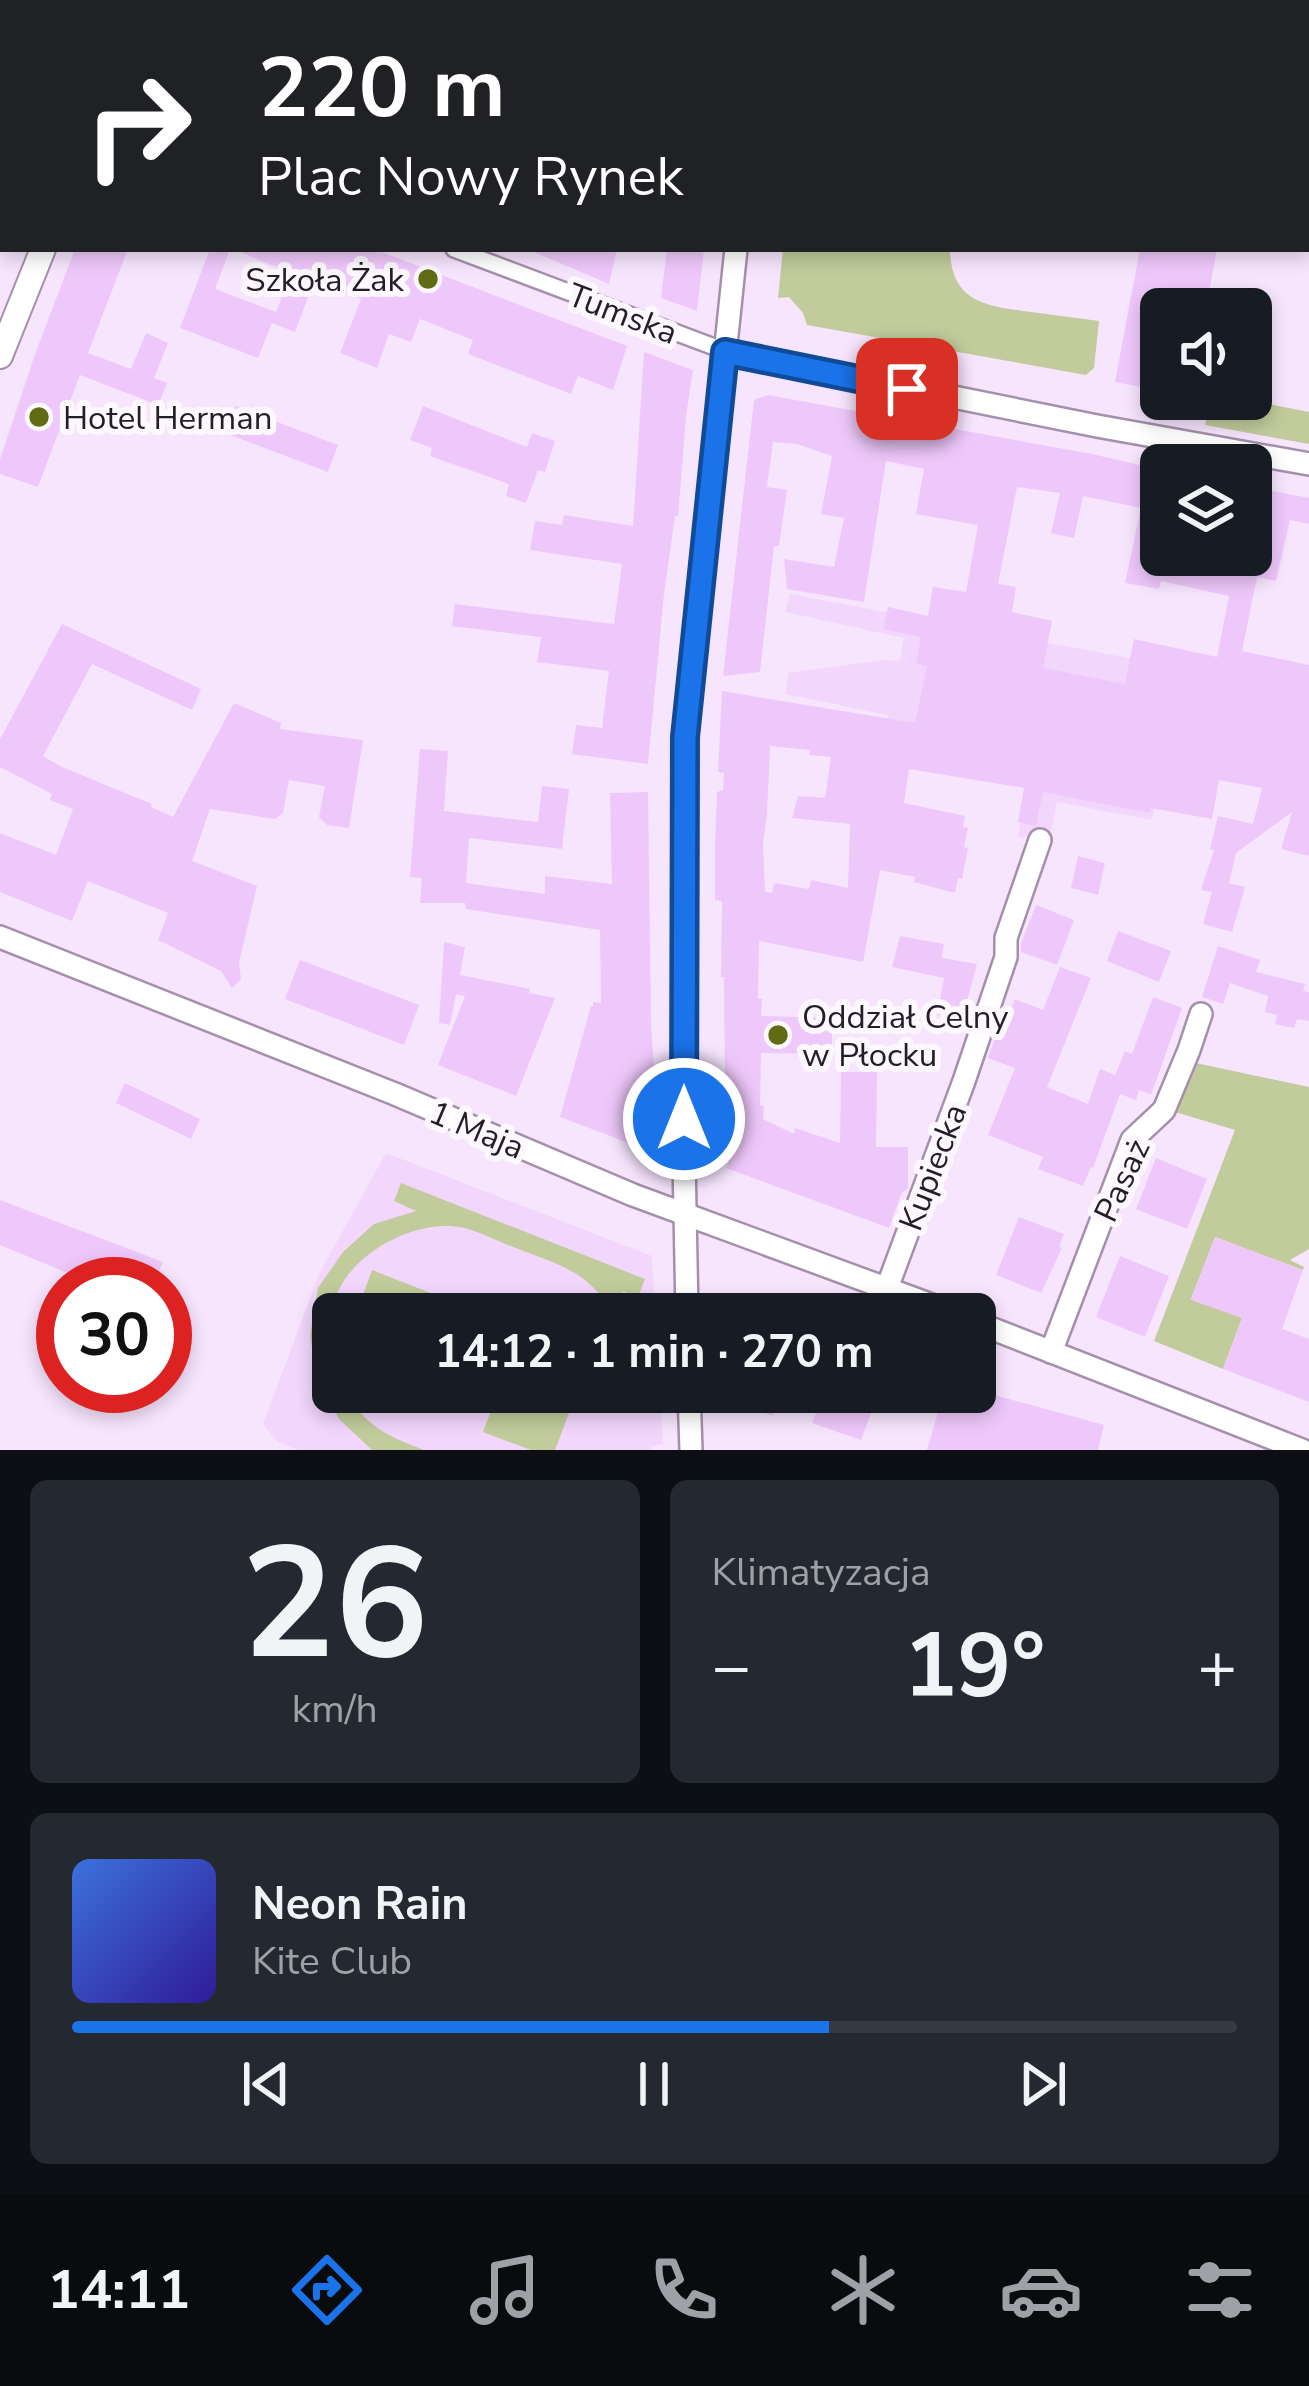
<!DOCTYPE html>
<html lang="pl">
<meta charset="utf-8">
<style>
:root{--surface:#171b24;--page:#242831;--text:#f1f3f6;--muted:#9ea1a6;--line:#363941;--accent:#1a73e8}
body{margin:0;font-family:"Nunito Sans",sans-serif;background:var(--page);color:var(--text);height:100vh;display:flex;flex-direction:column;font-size:45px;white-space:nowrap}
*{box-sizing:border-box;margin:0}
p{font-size:39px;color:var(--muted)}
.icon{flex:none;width:66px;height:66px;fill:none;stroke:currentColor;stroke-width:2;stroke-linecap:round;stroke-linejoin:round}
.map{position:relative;height:1450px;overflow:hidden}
.details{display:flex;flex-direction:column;gap:30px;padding:30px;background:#0d0f14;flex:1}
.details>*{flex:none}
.top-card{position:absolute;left:0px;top:0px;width:1311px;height:252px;box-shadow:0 6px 18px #0003;background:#202124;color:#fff;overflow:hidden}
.buttons{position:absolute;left:1140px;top:288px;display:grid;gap:24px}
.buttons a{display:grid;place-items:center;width:132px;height:132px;border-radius:18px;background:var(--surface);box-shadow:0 6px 18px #0003;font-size:60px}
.speed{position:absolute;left:36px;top:1257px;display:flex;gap:24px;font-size:60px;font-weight:700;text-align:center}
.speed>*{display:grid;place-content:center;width:156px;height:156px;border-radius:50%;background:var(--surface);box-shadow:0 6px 18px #0003;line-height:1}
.speed .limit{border:18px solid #d22;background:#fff;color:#111}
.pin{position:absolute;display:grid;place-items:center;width:102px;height:102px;color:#fff;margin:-51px;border-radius:24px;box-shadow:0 6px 18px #0006}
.me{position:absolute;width:132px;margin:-66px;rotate:0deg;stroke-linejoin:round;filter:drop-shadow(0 0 9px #0008)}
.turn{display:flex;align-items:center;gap:42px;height:252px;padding:0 60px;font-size:54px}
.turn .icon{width:156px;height:156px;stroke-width:2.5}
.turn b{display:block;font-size:84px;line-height:102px}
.big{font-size:90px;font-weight:700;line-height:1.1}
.details .card{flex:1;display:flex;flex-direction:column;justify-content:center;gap:18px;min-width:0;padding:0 42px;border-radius:18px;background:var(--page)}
.details .dial{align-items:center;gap:0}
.dial b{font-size:156px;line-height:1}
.song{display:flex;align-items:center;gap:36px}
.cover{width:144px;height:144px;border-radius:18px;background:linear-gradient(135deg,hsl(220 70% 55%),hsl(250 70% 35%))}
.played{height:12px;border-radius:6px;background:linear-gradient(90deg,var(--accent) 65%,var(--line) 65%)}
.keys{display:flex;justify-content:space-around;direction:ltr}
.heat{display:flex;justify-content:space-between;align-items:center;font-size:66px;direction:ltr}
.details .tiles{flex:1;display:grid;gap:30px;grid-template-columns:1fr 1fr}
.card:last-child{grid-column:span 2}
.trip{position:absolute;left:312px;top:1293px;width:684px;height:120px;border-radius:18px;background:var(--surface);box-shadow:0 6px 18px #0003;font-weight:700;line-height:120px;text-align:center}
.tab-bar{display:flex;height:192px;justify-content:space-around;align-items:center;background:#090b0e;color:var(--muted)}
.tab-bar .icon{width:84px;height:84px}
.tab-bar .on{color:var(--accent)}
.tab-bar b{font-size:54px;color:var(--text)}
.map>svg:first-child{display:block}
</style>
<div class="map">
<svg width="1309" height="1450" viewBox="0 0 1309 1450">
<rect width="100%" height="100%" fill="#f7e5fe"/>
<g fill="#f2d6fc">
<path d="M 790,594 L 1309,692 L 1163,770 L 1152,820 L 1057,802 L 1050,836 L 1018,837 L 1030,767 L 888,728 L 888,715 L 786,694 L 788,673 L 883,660 L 900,661 L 904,638 L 785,612 Z"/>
<path d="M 386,1153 L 652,1256 L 655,1314 L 333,1314 L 333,1392 L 660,1392 L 663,1444 L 651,1446 L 651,1450 L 298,1450 L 278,1442 L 263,1424 L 319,1274 Z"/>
</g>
<g fill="#c1cb9b">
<path d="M 783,249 L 950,249 C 951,303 986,306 1031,312 C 1053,315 1076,318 1099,321 L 1094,368 L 1086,375 L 807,325 L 803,313 L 789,297 L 778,298 Z"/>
<path d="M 1213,399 L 1243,399 L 1309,412 L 1309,444 L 1205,425 L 1208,411 L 1221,413 L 1223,401 Z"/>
<path d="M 1191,1062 L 1309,1087 L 1309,1249 L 1290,1260 L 1304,1267 L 1303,1270 L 1215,1237 L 1191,1299 L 1242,1318 L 1223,1369 L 1154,1341 L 1235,1130 L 1172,1111 Z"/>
<path d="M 401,1183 L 645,1279 L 638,1297 L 622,1291 L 635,1314 L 613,1314 C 589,1271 559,1265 516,1248 C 499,1242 481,1232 464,1228 C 417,1217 350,1253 335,1299 C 326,1329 333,1361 333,1392 L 346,1392 C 366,1427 388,1436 424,1450 L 372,1450 L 339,1419 L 318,1381 L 310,1336 L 318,1288 L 343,1252 L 374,1224 L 416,1211 L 394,1201 Z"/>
<path d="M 372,1270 L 433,1294 L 426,1314 L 391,1314 L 360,1303 Z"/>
<path d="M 498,1392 L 577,1392 L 555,1450 L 531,1450 L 483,1432 Z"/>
</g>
<g fill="#efc8fb" fill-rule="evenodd">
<path d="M 75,249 L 128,249 L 88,353 L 131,369 L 146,333 L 168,343 L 154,378 L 167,383 L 158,405 L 80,375 L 38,487 L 0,474 L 0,459 L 34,357 Z"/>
<path d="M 210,249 L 230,249 L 215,289 L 276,312 L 291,273 L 233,249 L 374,249 L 627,346 L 613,390 L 578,376 L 571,394 L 468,354 L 473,340 L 420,319 L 411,342 L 389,334 L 377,368 L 340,353 L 361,299 L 314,281 L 295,332 L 272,323 L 258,358 L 180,328 Z"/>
<path d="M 527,249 L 617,249 L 609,284 Z"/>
<path d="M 667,249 L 704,249 L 697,311 L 661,298 Z"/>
<path d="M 1140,249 L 1217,249 L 1206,309 L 1161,309 L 1161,391 L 1115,382 Z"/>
<path d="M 644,352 L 693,370 L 686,417 L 678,516 L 675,516 L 664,594 L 648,764 L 572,754 L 576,725 L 602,728 L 609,671 L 537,662 L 541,637 L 452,626 L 455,604 L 614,624 L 622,564 L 530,550 L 535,521 L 562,525 L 564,515 L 633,526 Z"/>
<path d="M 768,395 L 1092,454 L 1161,470 L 1161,555 L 1176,555 L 1175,561 L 1233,573 L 1239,555 L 1251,555 L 1251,487 L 1309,498 L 1309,524 L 1290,520 L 1276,581 L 1257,577 L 1242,651 L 1309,665 L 1309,856 L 1281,849 L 1292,812 L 1236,853 L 1229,883 L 1245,887 L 1232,932 L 1203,924 L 1212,892 L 1201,890 L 1214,850 L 1210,849 L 1218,816 L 1253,824 L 1262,788 L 1219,780 L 1212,819 L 1151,808 L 1150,813 L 1043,792 L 1036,826 L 1018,822 L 1024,788 L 909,769 L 904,803 L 965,816 L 963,827 L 968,828 L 964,847 L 968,848 L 962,879 L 958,878 L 955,893 L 914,882 L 915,877 L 880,870 L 863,962 L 759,941 L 758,999 L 762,999 L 761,1016 L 832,1018 L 832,1054 L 761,1053 L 760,1106 L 764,1106 L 763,1119 L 794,1134 L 795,1128 L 840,1143 L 841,1072 L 877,1072 L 876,1147 L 908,1147 L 908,1189 L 902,1192 L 889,1228 L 726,1168 L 729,1161 L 722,1158 L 725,1105 L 724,977 L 721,977 L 722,901 L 715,900 L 715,844 L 717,792 L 723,790 L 724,773 L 718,772 L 722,691 L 915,723 L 927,666 L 916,664 L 921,637 L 883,629 L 888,607 L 928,616 L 933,587 L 966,592 L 978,525 L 916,514 L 924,469 L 886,461 L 864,602 L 787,589 L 784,559 L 834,567 L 844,518 L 821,514 L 832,456 L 797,444 L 773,442 L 767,487 L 787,490 L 779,546 L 774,546 L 760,672 L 723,676 L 754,400 ZM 1017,487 L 1060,493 L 1051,533 L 1074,538 L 1083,496 L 1141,508 L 1125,583 L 1159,589 L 1161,581 L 1229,596 L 1217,657 L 1134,639 L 1125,684 L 1043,668 L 1052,621 L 1012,612 L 1016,587 L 998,584 ZM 770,746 L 810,750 L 809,755 L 831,757 L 825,798 L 798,796 L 792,818 L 850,824 L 848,888 L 811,880 L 809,889 L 774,883 L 772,893 L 765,892 L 763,844 L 767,815 Z"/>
<path d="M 235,406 L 338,445 L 328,472 L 225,433 Z"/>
<path d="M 423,406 L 527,447 L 532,433 L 555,441 L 545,472 L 538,470 L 526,503 L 506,496 L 509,484 L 430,456 L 432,448 L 410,440 Z"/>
<path d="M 62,624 L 201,689 L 192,710 L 92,664 L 43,756 L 62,767 L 152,804 L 151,807 L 173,817 L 234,703 L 281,723 L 280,729 L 363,740 L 349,828 L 327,825 L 319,817 L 325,786 L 289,780 L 283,813 L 275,819 L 210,809 L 192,861 L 257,886 L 239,963 L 241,979 L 232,988 L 221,971 L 158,940 L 168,913 L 88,881 L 72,921 L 0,892 L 0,833 L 56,855 L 73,809 L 50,800 L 52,794 L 0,767 L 0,739 Z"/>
<path d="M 420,749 L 448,751 L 444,811 L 538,822 L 542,786 L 569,789 L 562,849 L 469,838 L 466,883 L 545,894 L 545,876 L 612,884 L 610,793 L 648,792 L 651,1024 L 659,1138 L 642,1148 L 560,1117 L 591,1006 L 593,1006 L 593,1002 L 601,1003 L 600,930 L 466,909 L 465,903 L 420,903 L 422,878 L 410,877 Z"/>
<path d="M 1078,856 L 1105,863 L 1098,895 L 1071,888 Z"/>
<path d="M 1036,905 L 1074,920 L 1057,965 L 1021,952 L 1021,943 Z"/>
<path d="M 1118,931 L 1171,951 L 1159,982 L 1107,961 Z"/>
<path d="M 900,936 L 944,944 L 942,958 L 977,964 L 962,1019 L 937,1015 L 944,978 L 892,967 Z"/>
<path d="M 444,942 L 465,947 L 460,975 L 530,989 L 529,993 L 555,998 L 516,1096 L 438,1065 L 465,996 L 456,994 L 450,1025 L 439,1023 Z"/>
<path d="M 1218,946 L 1260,960 L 1256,972 L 1305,984 L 1303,991 L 1309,992 L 1309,1021 L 1297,1019 L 1294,1028 L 1275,1024 L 1277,1015 L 1265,1012 L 1268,996 L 1230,983 L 1223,1004 L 1202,997 Z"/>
<path d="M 300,960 L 419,1005 L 404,1045 L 285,999 Z"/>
<path d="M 1060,967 L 1091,978 L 1047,1087 L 1088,1104 L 1100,1069 L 1115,1075 L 1125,1051 L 1132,1054 L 1153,997 L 1182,1008 L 1151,1095 L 1139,1090 L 1136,1100 L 1120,1094 L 1093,1168 L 1091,1167 L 1083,1186 L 1038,1169 L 1043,1157 L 988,1135 L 1015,1068 L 988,1058 L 1006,1007 L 1011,1009 L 1015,999 L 1043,1010 Z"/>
<path d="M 125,1083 L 200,1119 L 191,1139 L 116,1103 Z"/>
<path d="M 1156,1158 L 1207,1179 L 1187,1229 L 1136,1209 Z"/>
<path d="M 0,1200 L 163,1262 L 153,1284 L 94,1284 L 0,1245 Z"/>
<path d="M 1019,1217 L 1064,1234 L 1059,1247 L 1062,1248 L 1041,1293 L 996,1275 Z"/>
<path d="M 1215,1237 L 1303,1270 L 1282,1329 L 1309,1339 L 1309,1402 L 1223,1369 L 1242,1318 L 1191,1300 Z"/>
<path d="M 1120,1256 L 1169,1276 L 1145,1337 L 1096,1317 Z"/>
<path d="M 980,1391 L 1104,1425 L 1098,1450 L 927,1450 L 944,1392 L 978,1399 Z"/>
<path d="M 714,1392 L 782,1392 L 772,1416 Z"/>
<path d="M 825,1392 L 879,1392 L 861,1440 L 812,1423 Z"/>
</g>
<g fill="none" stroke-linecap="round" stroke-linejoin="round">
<g stroke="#a590ac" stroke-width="20">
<g id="pedestrian">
<path d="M 0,75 L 3,76"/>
<path d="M 454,249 L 725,351"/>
</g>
</g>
<g stroke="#a590ac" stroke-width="26">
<g id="minor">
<path d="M 487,0 L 494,3"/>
<path d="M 584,0 L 590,3"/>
<path d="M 371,3 L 372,0"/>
<path d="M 431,3 L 432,0"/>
<path d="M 762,3 L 763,0"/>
<path d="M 1308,148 L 1309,149"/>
<path d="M 725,351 L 1097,426 L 1309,464"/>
<path d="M 0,937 L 395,1094 L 633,1195 L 956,1314"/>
<path d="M 887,1288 L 964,1081 L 1006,957 L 1006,938 L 1040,840"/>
<path d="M 687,1314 L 684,1159 L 685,737 L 736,249"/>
<path d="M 975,1322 L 1302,1450"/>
<path d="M 1051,1352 L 1132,1140 L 1164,1110 L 1189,1050 L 1201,1014"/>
<path d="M 689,1392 L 691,1450"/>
</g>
</g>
<g stroke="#a590ac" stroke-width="28">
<g id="tertiary">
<path d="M 140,3 L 141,0"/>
<path d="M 0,356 L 43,249"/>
</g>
</g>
<use href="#pedestrian" stroke="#fff" stroke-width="15"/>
<use href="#minor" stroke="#fff" stroke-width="21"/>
<use href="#tertiary" stroke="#fff" stroke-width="24"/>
</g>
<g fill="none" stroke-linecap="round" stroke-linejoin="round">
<g stroke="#114b97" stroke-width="30">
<path id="route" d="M 684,1119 L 685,737 L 725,352 L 907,389"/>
</g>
<use href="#route" stroke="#1a73e8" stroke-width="21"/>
</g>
<g fill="#606b13" stroke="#fcf8fe" stroke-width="4.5">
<circle cx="428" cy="279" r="12"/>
<circle cx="39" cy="417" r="12"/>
<circle cx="778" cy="1035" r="12"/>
</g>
<g text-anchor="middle" stroke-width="12" stroke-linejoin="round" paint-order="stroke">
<g font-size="33" fill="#241c27" stroke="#fcf8fe" text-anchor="start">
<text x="404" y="291" text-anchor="end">Szkoła Żak</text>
<text x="63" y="429">Hotel Herman</text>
<text x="802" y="1028">Oddział Celny<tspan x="802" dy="38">w Płocku</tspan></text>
</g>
<g font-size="33" fill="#241c27" stroke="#fcf8fe">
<text transform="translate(623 313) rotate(21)" y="12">Tumska</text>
<text transform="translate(477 1129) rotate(23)" y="12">1 Maja</text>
<text transform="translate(932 1167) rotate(-69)" y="12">Kupiecka</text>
<text transform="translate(1121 1180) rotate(-65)" y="12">Pasaż</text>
</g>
</g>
</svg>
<div class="buttons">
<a><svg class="icon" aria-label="sound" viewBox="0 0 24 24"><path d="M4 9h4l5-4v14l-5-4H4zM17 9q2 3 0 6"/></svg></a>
<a><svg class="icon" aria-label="layers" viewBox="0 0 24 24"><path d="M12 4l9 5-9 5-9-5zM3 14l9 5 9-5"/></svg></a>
</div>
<div class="speed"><div class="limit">30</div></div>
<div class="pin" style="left:907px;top:389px;background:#d93025"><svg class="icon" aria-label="arrive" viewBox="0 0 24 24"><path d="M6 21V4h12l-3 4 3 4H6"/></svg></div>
<svg class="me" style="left:684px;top:1119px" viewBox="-20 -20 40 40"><circle r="17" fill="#1a73e8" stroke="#fff" stroke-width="3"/><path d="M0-11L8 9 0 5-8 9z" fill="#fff"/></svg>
<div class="trip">14:12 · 1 min · 270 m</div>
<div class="top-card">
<div class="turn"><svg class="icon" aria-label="right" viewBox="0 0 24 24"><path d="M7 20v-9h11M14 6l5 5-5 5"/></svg><div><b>220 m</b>Plac Nowy Rynek</div></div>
</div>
</div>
<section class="details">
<div class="tiles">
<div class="card dial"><b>26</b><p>km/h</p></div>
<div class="card"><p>Klimatyzacja</p>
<div class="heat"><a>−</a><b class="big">19°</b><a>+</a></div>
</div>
<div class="card">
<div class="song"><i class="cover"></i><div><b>Neon Rain</b><p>Kite Club</p></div></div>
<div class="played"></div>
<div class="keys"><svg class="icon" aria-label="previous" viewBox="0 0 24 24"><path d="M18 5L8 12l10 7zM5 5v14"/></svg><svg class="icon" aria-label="pause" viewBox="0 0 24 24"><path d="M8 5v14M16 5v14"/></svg><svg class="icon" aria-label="next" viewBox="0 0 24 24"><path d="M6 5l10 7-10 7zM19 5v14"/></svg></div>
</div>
</div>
</section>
<nav class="tab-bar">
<b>14:11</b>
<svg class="icon on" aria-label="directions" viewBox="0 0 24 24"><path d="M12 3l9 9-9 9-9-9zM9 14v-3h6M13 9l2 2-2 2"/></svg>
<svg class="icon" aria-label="music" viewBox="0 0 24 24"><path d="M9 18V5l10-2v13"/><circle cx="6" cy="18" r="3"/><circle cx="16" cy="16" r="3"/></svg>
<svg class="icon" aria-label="phone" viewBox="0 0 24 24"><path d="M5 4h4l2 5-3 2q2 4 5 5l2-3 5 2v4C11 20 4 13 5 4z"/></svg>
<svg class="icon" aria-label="climate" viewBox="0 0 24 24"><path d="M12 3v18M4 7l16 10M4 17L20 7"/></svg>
<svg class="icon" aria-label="car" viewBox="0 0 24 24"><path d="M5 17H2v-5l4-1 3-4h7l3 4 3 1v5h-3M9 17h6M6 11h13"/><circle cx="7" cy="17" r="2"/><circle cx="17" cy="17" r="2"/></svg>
<svg class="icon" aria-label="filters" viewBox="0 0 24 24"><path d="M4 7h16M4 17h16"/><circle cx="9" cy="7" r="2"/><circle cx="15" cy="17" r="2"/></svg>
</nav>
